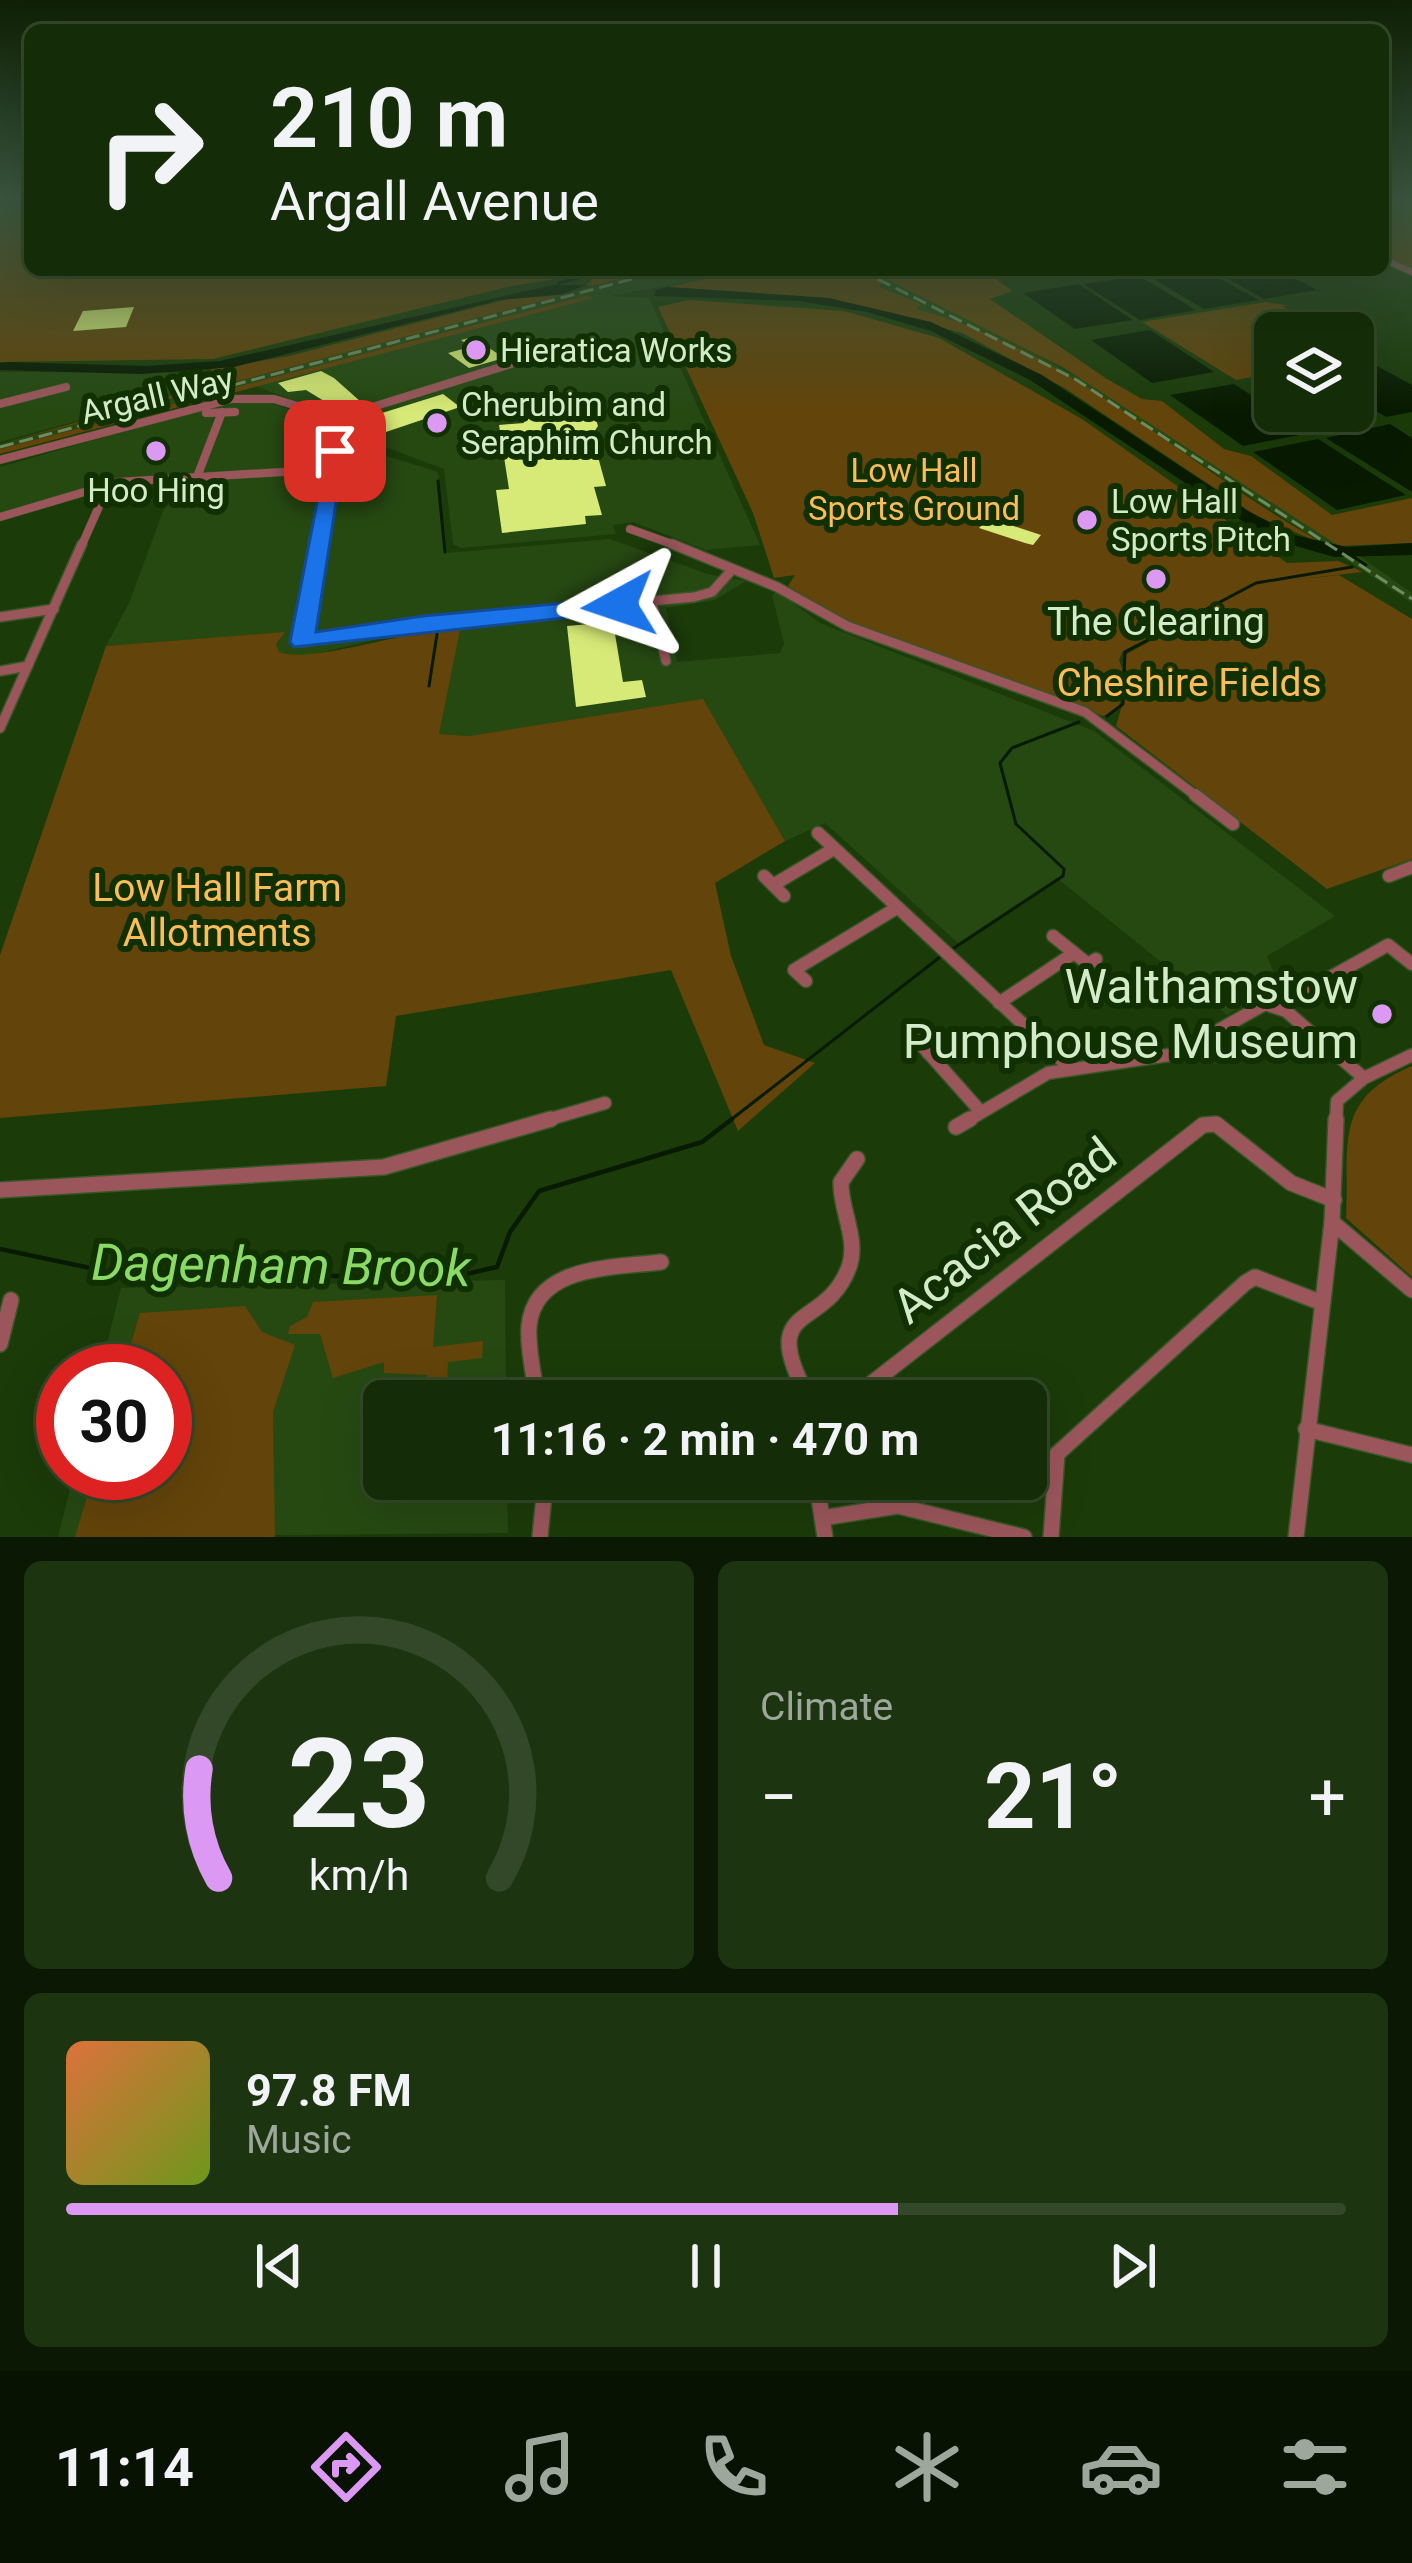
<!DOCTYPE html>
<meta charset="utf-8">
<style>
:root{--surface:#142c07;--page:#1d3411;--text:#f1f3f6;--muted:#9da79b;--line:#334828;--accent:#dc99f4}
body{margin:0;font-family:Roboto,sans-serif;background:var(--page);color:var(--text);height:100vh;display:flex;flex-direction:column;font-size:45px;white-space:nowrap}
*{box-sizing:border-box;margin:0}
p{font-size:39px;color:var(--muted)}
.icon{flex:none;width:66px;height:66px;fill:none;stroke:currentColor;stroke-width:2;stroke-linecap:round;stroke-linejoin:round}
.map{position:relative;height:1537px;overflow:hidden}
.panel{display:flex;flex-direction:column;gap:24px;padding:24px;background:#0b1804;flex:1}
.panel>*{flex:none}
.guide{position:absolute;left:24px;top:24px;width:1365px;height:252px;border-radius:18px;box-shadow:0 12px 48px #0002,0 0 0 3px var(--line);background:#142c07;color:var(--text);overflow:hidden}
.fabs{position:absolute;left:1254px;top:312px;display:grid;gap:24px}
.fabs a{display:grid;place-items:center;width:120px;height:120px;border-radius:18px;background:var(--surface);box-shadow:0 12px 48px #0002,0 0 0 3px var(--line);font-size:60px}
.speed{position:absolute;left:36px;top:1344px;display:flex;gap:24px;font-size:60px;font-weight:700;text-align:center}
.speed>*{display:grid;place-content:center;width:156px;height:156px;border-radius:50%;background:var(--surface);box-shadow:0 12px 48px #0002,0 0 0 3px var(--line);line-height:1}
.speed .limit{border:18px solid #d22;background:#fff;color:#111}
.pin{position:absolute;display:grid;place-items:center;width:102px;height:102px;color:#fff;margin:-51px;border-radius:24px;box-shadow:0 6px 18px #0006}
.me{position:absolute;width:132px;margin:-66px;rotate:265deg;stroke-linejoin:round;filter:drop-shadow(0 0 9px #0008)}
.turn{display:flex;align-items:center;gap:42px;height:252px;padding:0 48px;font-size:54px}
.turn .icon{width:156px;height:156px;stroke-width:2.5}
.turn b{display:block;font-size:84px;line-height:102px}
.big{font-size:90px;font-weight:700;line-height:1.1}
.panel .widget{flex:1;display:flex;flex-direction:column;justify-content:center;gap:18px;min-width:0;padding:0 42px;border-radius:18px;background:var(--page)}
.panel .dial{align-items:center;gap:0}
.dial svg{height:312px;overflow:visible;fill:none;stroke:var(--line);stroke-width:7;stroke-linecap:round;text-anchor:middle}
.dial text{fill:var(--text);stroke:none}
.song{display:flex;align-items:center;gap:36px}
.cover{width:144px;height:144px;border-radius:18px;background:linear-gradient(135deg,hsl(20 70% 55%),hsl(80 70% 35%))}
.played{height:12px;border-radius:6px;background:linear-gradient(90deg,var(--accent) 65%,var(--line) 65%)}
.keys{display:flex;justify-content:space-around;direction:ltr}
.heat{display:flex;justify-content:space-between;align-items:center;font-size:66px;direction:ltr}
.panel .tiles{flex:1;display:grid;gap:24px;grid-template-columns:1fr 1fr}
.widget:last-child{grid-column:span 2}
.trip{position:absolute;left:363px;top:1380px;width:684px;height:120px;border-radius:18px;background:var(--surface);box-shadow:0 12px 48px #0002,0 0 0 3px var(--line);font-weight:700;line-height:120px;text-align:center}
.menu{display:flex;height:192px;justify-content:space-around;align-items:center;background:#081203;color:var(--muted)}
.menu .icon{width:84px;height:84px}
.menu .current{color:var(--accent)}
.menu b{font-size:54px;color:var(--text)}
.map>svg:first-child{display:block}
</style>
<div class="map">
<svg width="1412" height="1537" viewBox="0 0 1412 1537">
<rect width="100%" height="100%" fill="#1b3b09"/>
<g fill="#264912">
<path d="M 655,270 L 747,271 L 610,296 L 649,298 L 760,545 L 706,550 L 633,522 L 613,525 L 616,534 L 461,548 L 453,544 L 444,469 L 343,431 L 354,416 L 344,410 L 318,409 L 255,386 L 591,297 L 0,449 L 0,444 Z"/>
<path d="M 856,270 L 868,270 L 942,303 L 1083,380 L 1338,541 L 1412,593 L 1412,603 L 1073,380 L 987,332 L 914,309 Z"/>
<path d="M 0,372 L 208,373 L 209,385 L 0,442 Z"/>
<path d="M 266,401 L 330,424 L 325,465 L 117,479 L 0,512 L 0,467 L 213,406 Z"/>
<path d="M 343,442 L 438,472 L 447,553 L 610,539 L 708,574 L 746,581 L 715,600 L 666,608 L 677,662 L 780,653 L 784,643 L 772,595 L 777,591 L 820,623 L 1094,731 L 1335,916 L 1267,956 L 1281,990 L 1270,990 L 1227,1015 L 1057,878 L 958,943 L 825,823 L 785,841 L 702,700 L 469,736 L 439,734 L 460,625 L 424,628 L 303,657 L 279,653 L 276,644 L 284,633 L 106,646 L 129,603 L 174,482 L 312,473 L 323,477 L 295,630 L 304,630 L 331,469 L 336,468 Z"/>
<path d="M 505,1280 L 506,1401 L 384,1401 L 384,1479 L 507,1479 L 508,1533 L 58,1537 L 74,1473 L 165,1473 L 165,1371 L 100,1371 L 121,1288 Z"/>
</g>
<g fill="#63440a">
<path d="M 0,198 L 30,198 L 30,270 L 655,270 L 594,286 L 586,285 L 592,280 L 586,274 L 507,287 L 213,359 L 0,362 Z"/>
<path d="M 1383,198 L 1412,198 L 1412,271 L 1383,255 Z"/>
<path d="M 746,270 L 856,270 L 882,281 L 880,287 L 921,304 L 916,309 C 1072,349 1190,471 1328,546 L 1258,517 L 1066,389 L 962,333 L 829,298 L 667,287 Z"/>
<path d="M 868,270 L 985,270 L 1012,291 L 990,299 L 1107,379 L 1142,399 L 1162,401 L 1224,449 L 1251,456 L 1332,515 L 1412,498 L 1412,543 L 1339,546 L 1064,368 Z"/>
<path d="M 563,295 L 0,444 L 208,385 L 212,369 L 289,356 L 508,299 Z"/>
<path d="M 585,296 L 594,298 L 0,454 L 0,449 Z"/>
<path d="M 689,300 L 844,311 L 939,338 L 1082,419 L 1287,563 L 1338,561 L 1363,572 L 1292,580 L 1339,575 L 1412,619 L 1412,859 L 1327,889 L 1116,726 L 1129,681 L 1123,656 L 1259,582 L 1123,651 L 1119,660 C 1127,679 1124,689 1118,709 L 1103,716 L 836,616 L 788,586 L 795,575 L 774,578 L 753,513 L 658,307 Z"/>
<path d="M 1266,302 L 1291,306 L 1282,306 L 1323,333 L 1275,333 L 1275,373 L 1236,380 L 1142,322 Z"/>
<path d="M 461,625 L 439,734 L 469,736 L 703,699 L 785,841 L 715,883 L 731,956 L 764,1045 L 815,1063 L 738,1131 L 671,970 L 396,1016 L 386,1086 L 0,1118 L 0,955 L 106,646 L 285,632 L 276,644 L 279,652 C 308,665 420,628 461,625 Z"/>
<path d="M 1412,1066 L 1412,1277 L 1346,1218 C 1350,1143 1332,1100 1412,1066 Z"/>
<path d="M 437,1295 L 433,1347 L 483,1341 L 482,1358 L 448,1362 L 447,1391 L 427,1394 L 427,1375 L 384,1373 L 384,1362 L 333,1378 L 320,1334 L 288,1334 L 290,1326 L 307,1317 L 313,1302 Z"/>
<path d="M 245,1306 L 262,1332 L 295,1345 L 273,1412 L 275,1537 L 75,1537 L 94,1473 L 165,1473 L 165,1371 L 123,1371 L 140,1313 Z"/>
</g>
<g fill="#081b01">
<path d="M 1174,270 L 1204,270 L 1259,300 L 1204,309 L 1145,274 Z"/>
<path d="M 1212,270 L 1278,270 L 1317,290 L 1264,299 Z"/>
<path d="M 1139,276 L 1196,310 L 1140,320 L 1083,284 Z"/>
<path d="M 1079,284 L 1133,320 L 1075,329 L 1023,293 Z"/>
<path d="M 553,285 L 586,285 L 562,294 L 500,300 L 234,367 L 141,374 L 0,370 L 0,363 L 9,362 L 146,366 L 220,361 Z"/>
<path d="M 667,287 L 829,298 L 931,322 L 1042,375 L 1248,511 L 1294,535 L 1347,547 L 1412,543 L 1412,555 L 1334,557 L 1268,538 L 1030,380 L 931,331 L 867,312 L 798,301 L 654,296 L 656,290 Z"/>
<path d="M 1150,330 L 1214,372 L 1152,383 L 1091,340 Z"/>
<path d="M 1366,360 L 1412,385 L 1412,412 L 1386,417 L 1353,397 L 1353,362 Z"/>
<path d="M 1234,384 L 1310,433 L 1243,446 L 1170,395 Z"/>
<path d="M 1390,424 L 1412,438 L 1412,492 L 1326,438 Z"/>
<path d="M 1318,439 L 1406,495 L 1337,510 L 1253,452 Z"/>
</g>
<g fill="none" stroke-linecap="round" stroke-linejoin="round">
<g stroke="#081b01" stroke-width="3">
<path d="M 559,283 L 608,270"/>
<path d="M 438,481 L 445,552"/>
<path d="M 1352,556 L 1366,565"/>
<path d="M 429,686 L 437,634"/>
<path d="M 1107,716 L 1123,704 L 1125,652 L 1256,583 L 1352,567"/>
<path d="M 948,952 L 1063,876 L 1064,869 L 1016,824 L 1000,763 L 1012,748 L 1079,722"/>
<path d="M 728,1122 L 940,957"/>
</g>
<path stroke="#081b01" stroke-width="4.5" d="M 0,1249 L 109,1272 L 448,1278 L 497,1267 L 510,1232 L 539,1191 L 702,1142 L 732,1119"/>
</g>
<g fill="#d7e976">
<path d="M 134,307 L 126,327 L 73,331 L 83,311 Z"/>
<path d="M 473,337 L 504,358 L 469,368 L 448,353 L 470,347 L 461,340 Z"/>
<path d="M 321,371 L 334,378 L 361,402 L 337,409 L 306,390 L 288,392 L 278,383 Z"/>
<path d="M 443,394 L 460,407 L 383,433 L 366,418 Z"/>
<path d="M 561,406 L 574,415 L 594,413 L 598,426 L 592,435 L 606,486 L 594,487 L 602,515 L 585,516 L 586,524 L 502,533 L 496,490 L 509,489 L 499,425 L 524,423 L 522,417 Z"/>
<path d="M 988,519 L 995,520 L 1041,535 L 1033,545 L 1025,543 L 979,528 Z"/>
<path d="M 613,622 L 623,682 L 642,680 L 646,697 L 576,707 L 567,626 Z"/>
</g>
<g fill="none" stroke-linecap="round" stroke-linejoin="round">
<g stroke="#385728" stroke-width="8">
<path id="street-far4" d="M 1383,259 L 1412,272"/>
</g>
<g stroke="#385728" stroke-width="9">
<g id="street-far3">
<path d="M 0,404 L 66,387"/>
<path d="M 206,413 L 235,412"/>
<path d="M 337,418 L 514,363"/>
<path d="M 0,460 L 232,399 L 274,399 L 337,418"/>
<path d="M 197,477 L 222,412"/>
<path d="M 0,517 L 118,482 L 331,469"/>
<path d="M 630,529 L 680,547"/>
<path d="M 81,547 L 109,484"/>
<path d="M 317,547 L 337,418"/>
</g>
</g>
<g stroke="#385728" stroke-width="12">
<g id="street-far2">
<path d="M 317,544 L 302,642 L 423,623 L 694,597 L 712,592 L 730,572"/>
<path d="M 672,544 L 777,587 L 847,626 L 1085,712 L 1199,798"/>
<path d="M 652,602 L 666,661"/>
<path d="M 0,617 L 54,609"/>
<path d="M 0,671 L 28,666"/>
<path d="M 0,728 L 82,544"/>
</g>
</g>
<g stroke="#385728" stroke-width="15">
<g id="street-far1">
<path d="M 1195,795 L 1233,824"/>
<path d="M 818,833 L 1069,1067"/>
<path d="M 764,876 L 784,896"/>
<path d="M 1389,876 L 1412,867"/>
<path d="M 773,885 L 832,850"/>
<path d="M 1053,936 L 1088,964 L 1096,959"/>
<path d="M 806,981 L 794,970 L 895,909"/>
<path d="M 1311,988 L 1388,945 L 1412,964"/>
<path d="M 999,1003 L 1074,953"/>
<path d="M 918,1041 L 981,1112"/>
<path d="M 928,1053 L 945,1042"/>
<path d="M 540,1122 L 605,1103"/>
<path d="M 965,1122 L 1048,1073 L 1176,1054 L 1265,1004 L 1286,1011 L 1364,1078"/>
<path d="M 1336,1122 L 1337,1101 L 1364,1078 L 1412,1055"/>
</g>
</g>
<g stroke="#385728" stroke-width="18">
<g id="street">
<path d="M 956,1127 L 970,1119"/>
<path d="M 0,1190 L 384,1167 L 551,1119"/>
<path d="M 1332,1222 L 1412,1290"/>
<path d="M 0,1344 L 11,1300"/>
<path d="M 537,1401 C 535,1376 527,1351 529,1326 C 535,1264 616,1268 661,1262"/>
<path d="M 810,1401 C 754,1299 825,1333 849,1267 C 859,1239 840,1210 841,1182 L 857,1159"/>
<path d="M 849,1401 L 1203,1125 L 1216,1124 L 1291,1183 L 1334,1200"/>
<path d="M 1306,1429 L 1412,1455"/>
<path d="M 816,1479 L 825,1537"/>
<path d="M 822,1518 L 898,1506 L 1024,1537"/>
<path d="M 540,1537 L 544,1496 L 559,1487 L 667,1479"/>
<path d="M 1051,1537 L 1057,1454 L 1245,1283 L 1255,1277 L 1322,1303"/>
<path d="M 1296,1537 L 1332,1222 L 1336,1119"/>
</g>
</g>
<use href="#street-far4" stroke="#9b565b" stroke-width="6"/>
<use href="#street-far3" stroke="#9b565b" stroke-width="8"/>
<use href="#street-far2" stroke="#9b565b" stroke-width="9"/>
<use href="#street-far1" stroke="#9b565b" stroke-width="12"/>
<use href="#street" stroke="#9b565b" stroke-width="15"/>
<g stroke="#6f8b61" stroke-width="3" stroke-dasharray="14 6" stroke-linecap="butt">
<path d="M 860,270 L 1075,379 L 1412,599"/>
<path d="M 0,447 L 666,270"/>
</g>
</g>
<linearGradient id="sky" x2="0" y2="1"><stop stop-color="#0f2005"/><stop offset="0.48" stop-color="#39553e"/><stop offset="1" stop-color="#39553e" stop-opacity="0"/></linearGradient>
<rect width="1412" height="413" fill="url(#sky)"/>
<path fill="#1a73e8" stroke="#114b97" stroke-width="3" d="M 328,446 L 344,451 L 316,632 L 423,616 L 619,598 L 631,605 L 619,612 L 294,647 L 290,642 Z"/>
<g fill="#dc99f4" stroke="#113000" stroke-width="4.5">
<circle cx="476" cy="350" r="12"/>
<circle cx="437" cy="423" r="12"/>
<circle cx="156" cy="451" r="12"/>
<circle cx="1087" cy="520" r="12"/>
<circle cx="1156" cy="579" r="12"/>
<circle cx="1382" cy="1014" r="12"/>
</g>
<g text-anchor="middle" stroke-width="12" stroke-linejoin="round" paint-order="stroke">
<g font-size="33" fill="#d3ebc9" stroke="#113000" text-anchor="start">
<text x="500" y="362">Hieratica Works</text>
<text x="461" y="416">Cherubim and<tspan x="461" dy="38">Seraphim Church</tspan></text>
<text x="156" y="502" text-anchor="middle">Hoo Hing</text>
<text x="1111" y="513">Low Hall<tspan x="1111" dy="38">Sports Pitch</tspan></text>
</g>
<g font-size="33" fill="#d3ebc9" stroke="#113000">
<text transform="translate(157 395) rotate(-13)" y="12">Argall Way</text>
</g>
<g font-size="33" fill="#fcbd58" stroke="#113000">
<text x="914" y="482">Low Hall<tspan x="914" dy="38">Sports Ground</tspan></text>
</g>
<g font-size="39" fill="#d3ebc9" stroke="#113000">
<text x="1156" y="635">The Clearing</text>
</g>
<g font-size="39" fill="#fcbd58" stroke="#113000">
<text x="1189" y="696">Cheshire Fields</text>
<text x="217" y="901">Low Hall Farm<tspan x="217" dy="45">Allotments</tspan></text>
</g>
<g font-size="48" fill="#d3ebc9" stroke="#113000" text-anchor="end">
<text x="1358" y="1003">Walthamstow<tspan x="1358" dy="55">Pumphouse Museum</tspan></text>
</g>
<g font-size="48" fill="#d3ebc9" stroke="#113000">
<text transform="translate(1004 1230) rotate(-38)" y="17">Acacia Road</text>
</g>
<g font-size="51" font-style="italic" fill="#8ada65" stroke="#113000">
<text transform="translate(281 1265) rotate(1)" y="18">Dagenham Brook</text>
</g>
</g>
</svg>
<div class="fabs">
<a><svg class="icon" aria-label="layers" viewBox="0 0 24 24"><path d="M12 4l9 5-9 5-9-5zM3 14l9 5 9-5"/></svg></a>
</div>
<div class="speed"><div class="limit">30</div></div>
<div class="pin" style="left:335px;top:451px;background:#d93025"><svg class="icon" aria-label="arrive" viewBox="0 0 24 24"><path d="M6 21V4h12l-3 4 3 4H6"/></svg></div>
<svg class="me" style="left:619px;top:605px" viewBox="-20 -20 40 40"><path d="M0-17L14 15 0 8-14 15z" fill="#1a73e8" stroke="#fff" stroke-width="4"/></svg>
<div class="trip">11:16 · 2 min · 470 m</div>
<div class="guide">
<div class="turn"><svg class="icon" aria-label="right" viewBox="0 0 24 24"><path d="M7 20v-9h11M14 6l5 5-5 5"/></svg><div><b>210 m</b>Argall Avenue</div></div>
</div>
</div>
<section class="panel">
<div class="tiles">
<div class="widget dial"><svg viewBox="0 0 100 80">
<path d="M14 69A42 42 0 1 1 86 69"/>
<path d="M14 69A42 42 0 0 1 9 41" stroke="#dc99f4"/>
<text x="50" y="56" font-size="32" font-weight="700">23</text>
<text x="50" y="72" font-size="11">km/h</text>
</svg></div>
<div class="widget"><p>Climate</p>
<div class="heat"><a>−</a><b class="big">21°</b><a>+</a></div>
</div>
<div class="widget">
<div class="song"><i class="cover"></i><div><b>97.8 FM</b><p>Music</p></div></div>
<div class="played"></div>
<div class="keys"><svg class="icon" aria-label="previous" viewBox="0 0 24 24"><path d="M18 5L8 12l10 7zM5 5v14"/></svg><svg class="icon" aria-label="pause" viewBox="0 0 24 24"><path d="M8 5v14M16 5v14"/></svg><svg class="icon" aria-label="next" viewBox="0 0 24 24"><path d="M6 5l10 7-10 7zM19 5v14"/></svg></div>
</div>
</div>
</section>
<nav class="menu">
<b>11:14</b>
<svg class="icon current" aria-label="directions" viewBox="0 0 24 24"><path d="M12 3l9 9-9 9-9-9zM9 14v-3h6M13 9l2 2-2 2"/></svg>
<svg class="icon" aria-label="music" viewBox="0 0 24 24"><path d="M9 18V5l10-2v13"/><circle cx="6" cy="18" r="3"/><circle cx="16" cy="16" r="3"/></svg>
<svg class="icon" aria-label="phone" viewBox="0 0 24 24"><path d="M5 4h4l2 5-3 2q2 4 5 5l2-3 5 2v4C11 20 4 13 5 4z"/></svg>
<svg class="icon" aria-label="climate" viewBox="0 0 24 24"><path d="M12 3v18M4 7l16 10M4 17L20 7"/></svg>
<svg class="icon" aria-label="car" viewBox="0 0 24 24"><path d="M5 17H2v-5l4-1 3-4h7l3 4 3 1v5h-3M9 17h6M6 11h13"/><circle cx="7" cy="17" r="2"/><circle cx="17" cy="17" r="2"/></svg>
<svg class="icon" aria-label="filters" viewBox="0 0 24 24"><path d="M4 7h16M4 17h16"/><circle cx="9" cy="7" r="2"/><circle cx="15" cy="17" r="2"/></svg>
</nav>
